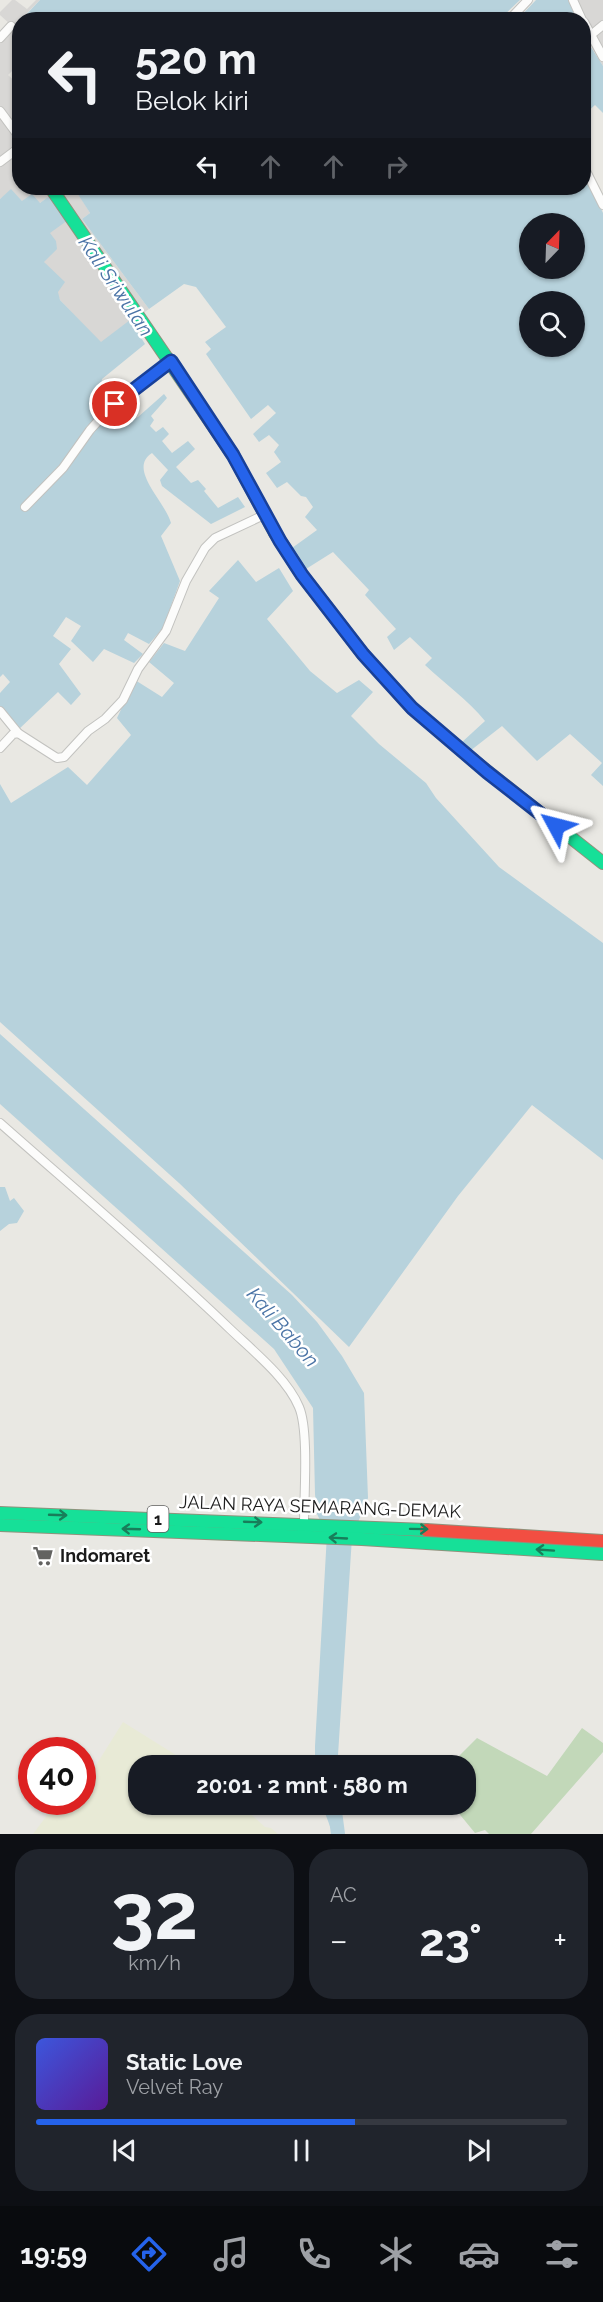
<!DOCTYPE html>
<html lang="id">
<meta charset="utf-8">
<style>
:root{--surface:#171b24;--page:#20242c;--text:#f1f3f6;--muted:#9ea1a6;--line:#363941;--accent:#2563eb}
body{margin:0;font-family:Raleway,sans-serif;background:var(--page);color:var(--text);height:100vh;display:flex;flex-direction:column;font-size:22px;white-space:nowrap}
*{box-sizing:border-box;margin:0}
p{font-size:20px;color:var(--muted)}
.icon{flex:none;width:33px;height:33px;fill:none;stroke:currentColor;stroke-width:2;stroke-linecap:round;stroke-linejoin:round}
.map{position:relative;height:1834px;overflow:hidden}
.sheet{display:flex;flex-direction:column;gap:15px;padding:15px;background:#0d0f14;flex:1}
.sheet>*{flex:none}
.banner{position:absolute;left:12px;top:12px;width:579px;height:183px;border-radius:24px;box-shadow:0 2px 4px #0004;background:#171b24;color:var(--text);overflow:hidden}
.needle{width:39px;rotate:23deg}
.buttons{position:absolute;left:519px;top:213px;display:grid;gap:12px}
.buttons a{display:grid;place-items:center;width:66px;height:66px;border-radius:50%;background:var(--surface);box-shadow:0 2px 4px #0004;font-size:30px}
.speed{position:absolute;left:18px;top:1737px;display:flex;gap:12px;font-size:30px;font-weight:700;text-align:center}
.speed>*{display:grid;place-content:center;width:78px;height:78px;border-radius:50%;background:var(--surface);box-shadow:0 2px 4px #0004;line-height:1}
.speed .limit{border:9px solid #d22;background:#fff;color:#111}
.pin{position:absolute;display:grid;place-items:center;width:51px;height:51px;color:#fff;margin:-26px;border:3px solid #fff;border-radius:50%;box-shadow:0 2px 6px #0007}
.me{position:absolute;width:66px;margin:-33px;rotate:308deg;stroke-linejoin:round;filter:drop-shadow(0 0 4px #0008)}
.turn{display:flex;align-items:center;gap:21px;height:126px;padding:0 24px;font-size:27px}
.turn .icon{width:78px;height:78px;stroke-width:2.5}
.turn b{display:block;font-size:42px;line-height:51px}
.lanes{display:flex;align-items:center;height:57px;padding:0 24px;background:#0003;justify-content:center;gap:30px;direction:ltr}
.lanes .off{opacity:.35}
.big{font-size:45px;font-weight:700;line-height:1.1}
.sheet .tile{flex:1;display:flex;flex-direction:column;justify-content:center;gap:9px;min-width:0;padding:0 21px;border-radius:24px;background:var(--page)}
.sheet .dial{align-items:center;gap:0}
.dial b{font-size:78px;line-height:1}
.song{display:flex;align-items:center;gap:18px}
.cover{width:72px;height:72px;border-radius:9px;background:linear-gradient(135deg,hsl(230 70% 55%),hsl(270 70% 35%))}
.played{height:6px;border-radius:3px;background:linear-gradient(90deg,var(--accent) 60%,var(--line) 60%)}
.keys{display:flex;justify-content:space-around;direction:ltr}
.heat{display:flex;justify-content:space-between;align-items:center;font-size:33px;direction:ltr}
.sheet .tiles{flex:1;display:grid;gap:15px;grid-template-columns:1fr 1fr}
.tile:last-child{grid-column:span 2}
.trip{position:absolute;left:128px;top:1755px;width:348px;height:60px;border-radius:24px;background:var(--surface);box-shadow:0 2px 4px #0004;font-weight:700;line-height:60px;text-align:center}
.tab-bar{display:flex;height:96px;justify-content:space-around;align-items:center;background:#090b0e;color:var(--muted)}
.tab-bar .icon{width:42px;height:42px}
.tab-bar .selected{color:var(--accent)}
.tab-bar b{font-size:27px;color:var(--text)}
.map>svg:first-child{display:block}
</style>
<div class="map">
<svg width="603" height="1834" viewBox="0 0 603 1834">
<rect width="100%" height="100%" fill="#e9e8e3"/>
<g fill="#d8d7d5">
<path d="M 12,0 L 15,0 L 27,9 L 36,0 L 40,0 L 20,20 L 16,25 L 19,30 L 19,64 L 8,75 L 19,85 L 20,188 L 75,188 L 90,213 L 82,219 L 149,309 L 101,343 L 60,300 L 44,262 L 50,233 L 51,195 L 40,203 L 22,201 L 11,190 L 0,199 L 0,35 L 10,24 L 0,15 L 0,12 Z"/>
<path d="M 568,0 L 603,0 L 603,66 L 584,34 L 584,20 L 579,19 Z"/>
</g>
<path fill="#e8ead6" d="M 123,1722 L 192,1765 L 138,1766 L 138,1804 L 241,1805 L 265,1827 L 271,1828 L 278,1834 L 33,1834 L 57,1802 L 82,1802 L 83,1786 Z"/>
<path fill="#c2d8b9" d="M 582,1728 L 603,1743 L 603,1752 L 531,1834 L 489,1834 L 485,1830 L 475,1833 L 452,1805 L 465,1804 L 465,1766 L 450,1765 L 477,1738 L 547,1776 Z"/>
<g fill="#b7d2dc" fill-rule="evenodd">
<path d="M 40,0 L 520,0 L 503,16 L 504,20 L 22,19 Z"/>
<path d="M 536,0 L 568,0 L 579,19 L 517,20 Z"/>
<path d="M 584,36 L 603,66 L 603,113 L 595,105 L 584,115 Z"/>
<path d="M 584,174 L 603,213 L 603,786 L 591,775 L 602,763 L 570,734 L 537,761 L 502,726 L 470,751 L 461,743 L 485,721 C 468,700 445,684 425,665 L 432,658 L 410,637 L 394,650 L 387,637 L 396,629 L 365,595 L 369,590 L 333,552 L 306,569 L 292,548 L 317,530 L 305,517 L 313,507 L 306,497 L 301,496 L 287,482 L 277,488 L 266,473 L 281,462 L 274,452 L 279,445 L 269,435 L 259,442 L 253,434 L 276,413 L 268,405 L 251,419 L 206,354 L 211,349 L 205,342 L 226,327 L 196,287 L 184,284 L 149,309 L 82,219 L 90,213 L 74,188 L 584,188 ZM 530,224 L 574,224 L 574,268 L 530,268 ZM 530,302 L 574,302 L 574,346 L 530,346 Z"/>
<path d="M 11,189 L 22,201 L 32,194 L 40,203 L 52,194 L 68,220 L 50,233 L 56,241 L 57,249 L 44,262 L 65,282 L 58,292 L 60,300 L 101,342 L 130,320 L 145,344 L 102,379 L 101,387 L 117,406 L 133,419 L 138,417 L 164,394 L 167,398 L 151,416 L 154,420 L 150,426 L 156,432 L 163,427 L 169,434 L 162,441 L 172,453 L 188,441 L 195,449 L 176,467 L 191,483 L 198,480 L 206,489 L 204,491 L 218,508 L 238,497 L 245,507 L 211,524 L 162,486 L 160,480 L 168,470 L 152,453 C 127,469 165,501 171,523 L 161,536 L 180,581 L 163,628 L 149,644 L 128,633 L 124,640 L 143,654 L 134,663 L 104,649 L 93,662 L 71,641 L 81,626 L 66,617 L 53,636 L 71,649 L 59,664 L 81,694 L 71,705 L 58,692 L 18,730 L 0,708 L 0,693 L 10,682 L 3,674 L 0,677 L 0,199 Z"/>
<path d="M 238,560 L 256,582 L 279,568 L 293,591 L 267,619 L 310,671 L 337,693 L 359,680 L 373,692 L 351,716 L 379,744 L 426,783 L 436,798 L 499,867 L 603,943 L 603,1160 L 532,1105 L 458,1196 L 349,1347 L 179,1183 L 0,1022 L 0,784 L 11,803 L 68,767 L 87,785 L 131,735 L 117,718 L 135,680 L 162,697 L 174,683 L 149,662 L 164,643 L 185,651 L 219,598 L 209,591 Z"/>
<path d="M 0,1034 L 292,1295 L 317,1322 L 342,1356 L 364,1393 L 368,1498 L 352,1537 L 338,1755 L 339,1765 L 315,1765 L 315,1746 L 327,1534 L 317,1514 L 315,1494 L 313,1408 L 274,1349 L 0,1104 Z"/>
<path d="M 0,1187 L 5,1187 L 10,1201 L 14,1198 L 24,1211 L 17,1223 L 9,1224 L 0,1231 Z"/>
<path d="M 322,1805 L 342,1805 L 342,1828 L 331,1829 Z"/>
</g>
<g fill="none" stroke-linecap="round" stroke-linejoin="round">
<path stroke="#b7d2dc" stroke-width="2" d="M 454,752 L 484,778 L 501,790"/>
<path stroke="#b7d2dc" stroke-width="14" d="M 334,1804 L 338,1834"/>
<g stroke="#c2c2bf" stroke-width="10">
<g id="street">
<path d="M 573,0 L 582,20"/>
<path d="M 509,20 L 528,0"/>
<path d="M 584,22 L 603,57"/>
<path d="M 591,35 L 603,25"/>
<path d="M 0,38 L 11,26"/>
<path d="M 0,111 L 20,138"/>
<path d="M 0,162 L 20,147"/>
<path d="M 584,167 L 603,205"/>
<path d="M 25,507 L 63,468 L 90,430 L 108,410 L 171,361"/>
<path d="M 0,711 L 18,733"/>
<path d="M 0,748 L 13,734 L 18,733 L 57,758 L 64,757 L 88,731 L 105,719 L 123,700 L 138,669 L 166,631 L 186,581 L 205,548 L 215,538 L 266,514"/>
<path d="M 0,1123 C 77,1191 156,1258 230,1329 C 253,1351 287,1378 299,1407 C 309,1430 304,1496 304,1524"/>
</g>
</g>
<g stroke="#8f927c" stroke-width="14">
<g id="fast">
<path d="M 51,188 L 233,455 L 275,533"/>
<path d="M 473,760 L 603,863"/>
<path d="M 0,1513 L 426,1530"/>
<path d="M 0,1525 L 362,1539 L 603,1554"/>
</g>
</g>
<g stroke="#8f927c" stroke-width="14">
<g id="jam">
<path d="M 275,533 L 302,575 L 363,654 L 412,708 L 473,760"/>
<path d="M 426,1530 L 603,1541"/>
</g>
</g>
<use href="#street" stroke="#fcfcfb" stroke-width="8"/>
<use href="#fast" stroke="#16e098" stroke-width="12"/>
<use href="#jam" stroke="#f24e42" stroke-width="12"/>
</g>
<defs><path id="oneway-shaft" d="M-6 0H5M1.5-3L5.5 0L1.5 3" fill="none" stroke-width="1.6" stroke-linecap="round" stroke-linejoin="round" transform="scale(1.5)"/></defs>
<g stroke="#187e5a">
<use href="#oneway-shaft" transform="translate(58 1515) rotate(2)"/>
<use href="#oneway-shaft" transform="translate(253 1522) rotate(2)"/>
<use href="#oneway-shaft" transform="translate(131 1529) rotate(-178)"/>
<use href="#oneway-shaft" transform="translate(419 1529) rotate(1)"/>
<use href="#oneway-shaft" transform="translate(338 1538) rotate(-177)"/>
<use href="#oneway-shaft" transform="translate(545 1550) rotate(-176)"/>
</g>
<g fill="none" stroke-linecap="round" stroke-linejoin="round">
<g stroke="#184099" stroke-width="15">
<path id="route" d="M 115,404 L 171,361 L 233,455 L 280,541 L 302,575 L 363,654 L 412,708 L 487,772 L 556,826"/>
</g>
<use href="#route" stroke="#2563eb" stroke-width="10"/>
</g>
<defs>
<g id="supermarket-bare" transform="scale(1.62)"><path d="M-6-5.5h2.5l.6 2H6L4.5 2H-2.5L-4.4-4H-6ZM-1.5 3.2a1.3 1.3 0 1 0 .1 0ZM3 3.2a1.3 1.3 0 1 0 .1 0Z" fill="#636361" stroke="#fff" stroke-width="2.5" paint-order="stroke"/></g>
</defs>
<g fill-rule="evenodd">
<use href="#supermarket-bare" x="43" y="1556"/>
</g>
<g text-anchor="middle" stroke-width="5" stroke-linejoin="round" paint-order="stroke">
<rect fill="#fff" stroke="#5f5f5f" stroke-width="1.5" x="147.5" y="1506" width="21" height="26" rx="4.5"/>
<g font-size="16" font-weight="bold" fill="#1b1b1b">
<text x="158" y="1525">1</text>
</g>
<g font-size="18" fill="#1b1b1b" stroke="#fff">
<text transform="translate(320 1507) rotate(2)" y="6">JALAN RAYA SEMARANG-DEMAK</text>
</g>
<g font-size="18" font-weight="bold" fill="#1b1b1b" stroke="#fff" text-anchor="start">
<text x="60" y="1562">Indomaret</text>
</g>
<g font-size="20" font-style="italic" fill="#4b74a6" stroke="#fff">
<text transform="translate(116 286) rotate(56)" y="7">Kali Sriwulan</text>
<text transform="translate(283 1327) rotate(49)" y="7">Kali Babon</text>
</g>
</g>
</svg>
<div class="buttons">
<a><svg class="needle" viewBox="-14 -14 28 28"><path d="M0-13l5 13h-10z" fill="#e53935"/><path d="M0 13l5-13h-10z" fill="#9ea1a6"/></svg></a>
<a><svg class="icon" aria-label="search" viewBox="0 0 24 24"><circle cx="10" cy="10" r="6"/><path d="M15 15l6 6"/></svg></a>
</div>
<div class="speed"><div class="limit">40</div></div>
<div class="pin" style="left:115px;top:404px;background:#d93025"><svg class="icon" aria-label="arrive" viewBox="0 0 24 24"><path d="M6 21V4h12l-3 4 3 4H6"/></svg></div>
<svg class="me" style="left:556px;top:826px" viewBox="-20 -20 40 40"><path d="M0-17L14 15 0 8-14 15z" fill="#2563eb" stroke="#fff" stroke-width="4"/></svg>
<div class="trip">20:01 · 2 mnt · 580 m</div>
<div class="banner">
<div class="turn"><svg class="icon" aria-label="left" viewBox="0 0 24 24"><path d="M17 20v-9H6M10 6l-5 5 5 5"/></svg><div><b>520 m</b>Belok kiri</div></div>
<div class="lanes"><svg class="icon" aria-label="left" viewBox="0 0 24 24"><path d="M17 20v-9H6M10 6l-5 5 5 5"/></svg><svg class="icon off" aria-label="ahead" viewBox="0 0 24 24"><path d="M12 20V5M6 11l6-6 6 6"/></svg><svg class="icon off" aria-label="ahead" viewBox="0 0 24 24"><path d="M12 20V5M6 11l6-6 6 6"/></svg><svg class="icon off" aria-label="right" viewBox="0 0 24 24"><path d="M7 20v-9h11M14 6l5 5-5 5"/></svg></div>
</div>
</div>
<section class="sheet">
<div class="tiles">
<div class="tile dial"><b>32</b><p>km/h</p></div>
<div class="tile"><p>AC</p>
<div class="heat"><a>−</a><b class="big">23°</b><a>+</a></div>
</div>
<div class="tile">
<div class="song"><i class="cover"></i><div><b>Static Love</b><p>Velvet Ray</p></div></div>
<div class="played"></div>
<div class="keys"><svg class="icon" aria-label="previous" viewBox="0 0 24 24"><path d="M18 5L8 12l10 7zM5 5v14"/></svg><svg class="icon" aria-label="pause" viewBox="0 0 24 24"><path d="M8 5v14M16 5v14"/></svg><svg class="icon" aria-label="next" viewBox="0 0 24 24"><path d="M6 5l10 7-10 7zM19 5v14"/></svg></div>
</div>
</div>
</section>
<nav class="tab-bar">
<b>19:59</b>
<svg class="icon selected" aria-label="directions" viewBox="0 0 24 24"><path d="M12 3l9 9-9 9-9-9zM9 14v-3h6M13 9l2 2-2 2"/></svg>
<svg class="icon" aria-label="music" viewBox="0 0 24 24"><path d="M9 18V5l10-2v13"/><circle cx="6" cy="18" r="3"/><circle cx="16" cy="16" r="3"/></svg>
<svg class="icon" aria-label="phone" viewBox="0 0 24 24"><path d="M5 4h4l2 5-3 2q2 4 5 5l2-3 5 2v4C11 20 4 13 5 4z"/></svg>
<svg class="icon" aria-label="climate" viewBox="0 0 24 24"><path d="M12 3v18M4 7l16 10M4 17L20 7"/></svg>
<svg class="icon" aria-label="car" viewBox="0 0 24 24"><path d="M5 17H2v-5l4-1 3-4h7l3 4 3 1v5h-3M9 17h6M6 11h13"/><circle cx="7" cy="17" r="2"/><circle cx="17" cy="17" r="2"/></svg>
<svg class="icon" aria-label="filters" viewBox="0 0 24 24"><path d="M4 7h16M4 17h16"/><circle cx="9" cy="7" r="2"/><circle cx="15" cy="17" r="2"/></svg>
</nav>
